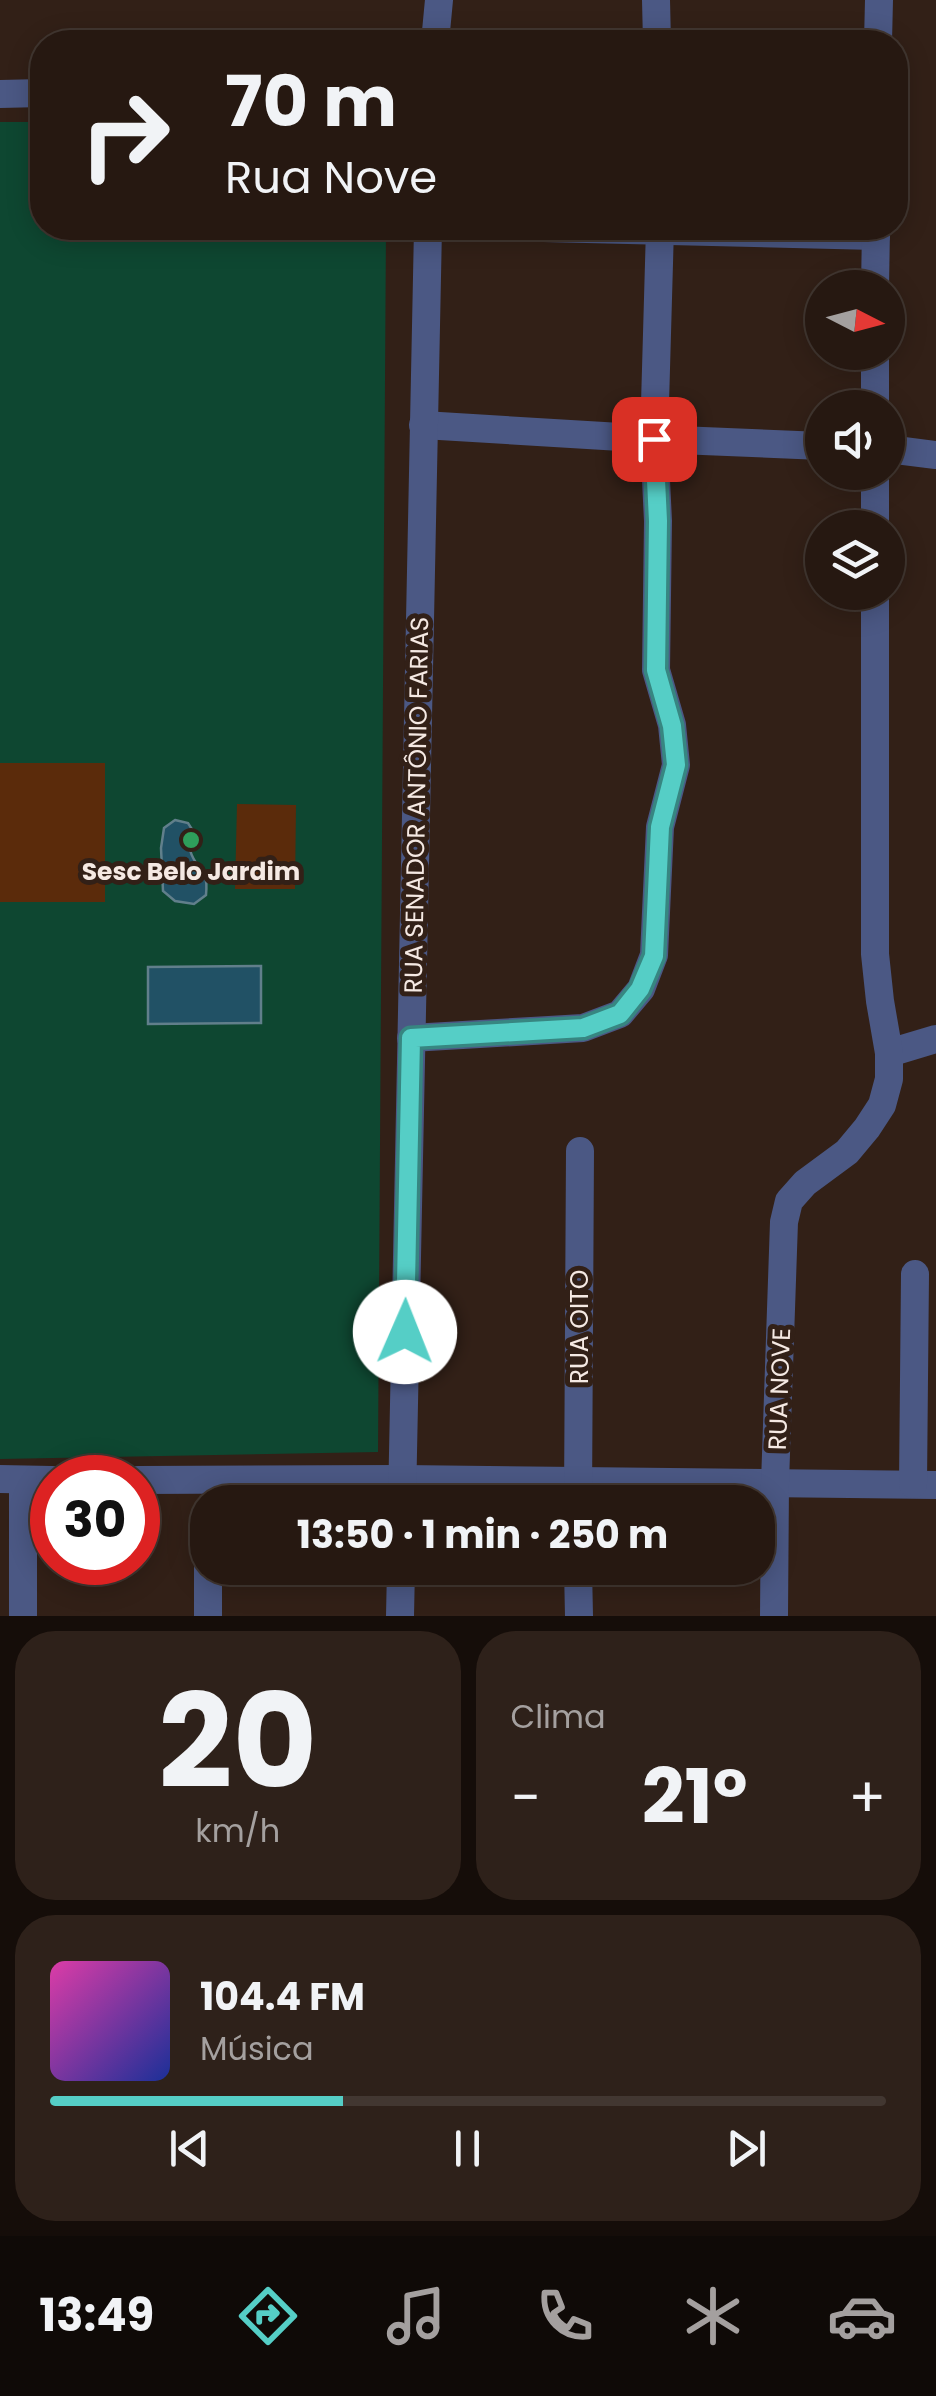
<!DOCTYPE html>
<html lang="pt">
<meta charset="utf-8">
<style>
:root{--surface:#261811;--page:#2e211a;--text:#f1f3f6;--muted:#a4a09f;--line:#423731;--accent:#55cec6}
body{margin:0;font-family:Poppins,sans-serif;background:var(--page);color:var(--text);height:100vh;display:flex;flex-direction:column;font-size:38px;white-space:nowrap}
*{box-sizing:border-box;margin:0}
p{font-size:32px;color:var(--muted)}
.icon{flex:none;width:55px;height:55px;fill:none;stroke:currentColor;stroke-width:2;stroke-linecap:round;stroke-linejoin:round}
.map{position:relative;height:1616px;overflow:hidden}
.sheet{display:flex;flex-direction:column;gap:15px;padding:15px;background:#150d09;flex:1}
.sheet>*{flex:none}
.guide{position:absolute;left:30px;top:30px;width:878px;height:210px;border-radius:40px;box-shadow:0 5px 25px #0003,0 0 0 2px var(--line);background:#261811;color:var(--text);overflow:hidden}
.needle{width:65px;rotate:96deg}
.buttons{position:absolute;left:805px;top:270px;display:grid;gap:20px}
.buttons a{display:grid;place-items:center;width:100px;height:100px;border-radius:50%;background:var(--surface);box-shadow:0 5px 25px #0003,0 0 0 2px var(--line);font-size:50px}
.speed{position:absolute;left:30px;top:1455px;display:flex;gap:20px;font-size:50px;font-weight:700;text-align:center}
.speed>*{display:grid;place-content:center;width:130px;height:130px;border-radius:50%;background:var(--surface);box-shadow:0 5px 25px #0003,0 0 0 2px var(--line);line-height:1}
.speed .limit{border:15px solid #d22;background:#fff;color:#111}
.pin{position:absolute;display:grid;place-items:center;width:85px;height:85px;color:#fff;margin:-42px;border-radius:20px;box-shadow:0 5px 15px #0006}
.me{position:absolute;width:110px;margin:-55px;rotate:1deg;stroke-linejoin:round;filter:drop-shadow(0 0 8px #0008)}
.turn{display:flex;align-items:center;gap:35px;height:210px;padding:0 30px;font-size:45px}
.turn .icon{width:130px;height:130px;stroke-width:2.5}
.turn b{display:block;font-size:70px;line-height:85px}
.big{font-size:75px;font-weight:700;line-height:1.1}
.sheet .widget{flex:1;display:flex;flex-direction:column;justify-content:center;gap:15px;min-width:0;padding:0 35px;border-radius:40px;background:var(--page)}
.sheet .dial{align-items:center;gap:0}
.dial b{font-size:130px;line-height:1}
.song{display:flex;align-items:center;gap:30px}
.cover{width:120px;height:120px;border-radius:15px;background:linear-gradient(135deg,hsl(320 70% 55%),hsl(230 70% 35%))}
.played{height:10px;border-radius:5px;background:linear-gradient(90deg,var(--accent) 35%,var(--line) 35%)}
.keys{display:flex;justify-content:space-around;direction:ltr}
.heat{display:flex;justify-content:space-between;align-items:center;font-size:55px;direction:ltr}
.sheet .tiles{flex:1;display:grid;gap:15px;grid-template-columns:1fr 1fr}
.widget:last-child{grid-column:span 2}
.trip{position:absolute;left:190px;top:1485px;width:585px;height:100px;border-radius:40px;background:var(--surface);box-shadow:0 5px 25px #0003,0 0 0 2px var(--line);font-weight:700;line-height:100px;text-align:center}
.tab-bar{display:flex;height:160px;justify-content:space-around;align-items:center;background:#0f0a07;color:var(--muted)}
.tab-bar .icon{width:70px;height:70px}
.tab-bar .on{color:var(--accent)}
.tab-bar b{font-size:45px;color:var(--text)}
.map>svg:first-child{display:block}
</style>
<div class="map">
<svg width="936" height="1616" viewBox="0 0 936 1616">
<rect width="100%" height="100%" fill="#322017"/>
<path fill="#0e4731" d="M 0,122 L 42,122 L 42,228 L 386,228 L 378,1452 L 0,1459 Z"/>
<g fill="#215165" stroke="#617f8b" stroke-width="2.5">
<path d="M 175,820 L 188,823 L 195,834 L 194,845 L 190,850 C 196,872 209,865 206,895 L 194,904 L 175,901 L 163,891 L 161,848 L 164,828 Z"/>
<path d="M 261,966 L 261,1023 L 148,1024 L 148,967 Z"/>
</g>
<g fill="#5b2b0b">
<rect x="0" y="763" width="105" height="139"/>
<path d="M 237,804 L 296,805 L 295,889 L 235,889 Z"/>
</g>
<g fill="none" stroke-linecap="round" stroke-linejoin="round">
<g stroke="#4b5884" stroke-width="28">
<path d="M 656,0 L 657,42"/>
<path d="M 435,42 L 439,0"/>
<path d="M 878,42 L 879,0"/>
<path d="M 0,94 L 42,93"/>
<path d="M 544,228 L 876,236"/>
<path d="M 875,288 L 876,228"/>
<path d="M 875,408 L 875,352"/>
<path d="M 423,425 L 654,439 L 822,446"/>
<path d="M 888,449 L 936,455"/>
<path d="M 875,472 L 875,528"/>
<path d="M 411,1038 L 583,1028 L 620,1014 L 641,989 L 654,955 L 660,827 L 676,765 L 672,725 L 656,670 L 658,521 L 654,439 L 660,228"/>
<path d="M 889,1053 L 936,1039"/>
<path d="M 0,1479 L 52,1480"/>
<path d="M 23,1480 L 23,1616"/>
<path d="M 138,1480 L 402,1479 L 936,1485"/>
<path d="M 913,1484 L 915,1274"/>
<path d="M 402,1502 L 428,228"/>
<path d="M 578,1502 L 580,1151"/>
<path d="M 578,1568 L 579,1616"/>
<path d="M 208,1616 L 208,1568"/>
<path d="M 400,1616 L 401,1568"/>
<path d="M 774,1616 L 775,1483 L 784,1222 L 789,1201 L 805,1183 L 847,1152 L 867,1128 L 882,1105 L 889,1079 L 889,1053 L 880,1001 L 875,954 L 875,592"/>
</g>
</g>
<g fill="none" stroke-linecap="round" stroke-linejoin="round">
<g stroke="#378681" stroke-width="25">
<path id="route" d="M 405,1332 L 411,1038 L 583,1028 L 620,1014 L 640,989 L 654,956 L 660,827 L 676,765 L 672,726 L 656,670 L 658,521 L 654,439"/>
</g>
<use href="#route" stroke="#55cec6" stroke-width="18"/>
</g>
<circle fill="#2e9e5b" stroke="#322017" stroke-width="4" cx="191" cy="840" r="10"/>
<g text-anchor="middle" stroke-width="10" stroke-linejoin="round" paint-order="stroke">
<g font-size="25" fill="#f5e9e3" stroke="#322017">
<text transform="translate(416 805) rotate(-89)" y="9">RUA SENADOR ANTÔNIO FARIAS</text>
<text transform="translate(579 1327) rotate(-90)" y="9">RUA OITO</text>
<text transform="translate(779 1389) rotate(-88)" y="9">RUA NOVE</text>
</g>
<g font-size="25" font-weight="bold" fill="#f5e9e3" stroke="#322017">
<text x="191" y="880">Sesc Belo Jardim</text>
</g>
</g>
</svg>
<div class="buttons">
<a><svg class="needle" viewBox="-14 -14 28 28"><path d="M0-13l5 13h-10z" fill="#e53935"/><path d="M0 13l5-13h-10z" fill="#a4a09f"/></svg></a>
<a><svg class="icon" aria-label="sound" viewBox="0 0 24 24"><path d="M4 9h4l5-4v14l-5-4H4zM17 9q2 3 0 6"/></svg></a>
<a><svg class="icon" aria-label="layers" viewBox="0 0 24 24"><path d="M12 4l9 5-9 5-9-5zM3 14l9 5 9-5"/></svg></a>
</div>
<div class="speed"><div class="limit">30</div></div>
<div class="pin" style="left:654px;top:439px;background:#d93025"><svg class="icon" aria-label="arrive" viewBox="0 0 24 24"><path d="M6 21V4h12l-3 4 3 4H6"/></svg></div>
<svg class="me" style="left:405px;top:1332px" viewBox="-20 -20 40 40"><circle r="19" fill="#fff"/><path d="M0-13L10 11 0 6-10 11z" fill="#55cec6"/></svg>
<div class="trip">13:50 · 1 min · 250 m</div>
<div class="guide">
<div class="turn"><svg class="icon" aria-label="right" viewBox="0 0 24 24"><path d="M7 20v-9h11M14 6l5 5-5 5"/></svg><div><b>70 m</b>Rua Nove</div></div>
</div>
</div>
<section class="sheet">
<div class="tiles">
<div class="widget dial"><b>20</b><p>km/h</p></div>
<div class="widget"><p>Clima</p>
<div class="heat"><a>−</a><b class="big">21°</b><a>+</a></div>
</div>
<div class="widget">
<div class="song"><i class="cover"></i><div><b>104.4 FM</b><p>Música</p></div></div>
<div class="played"></div>
<div class="keys"><svg class="icon" aria-label="previous" viewBox="0 0 24 24"><path d="M18 5L8 12l10 7zM5 5v14"/></svg><svg class="icon" aria-label="pause" viewBox="0 0 24 24"><path d="M8 5v14M16 5v14"/></svg><svg class="icon" aria-label="next" viewBox="0 0 24 24"><path d="M6 5l10 7-10 7zM19 5v14"/></svg></div>
</div>
</div>
</section>
<nav class="tab-bar">
<b>13:49</b>
<svg class="icon on" aria-label="directions" viewBox="0 0 24 24"><path d="M12 3l9 9-9 9-9-9zM9 14v-3h6M13 9l2 2-2 2"/></svg>
<svg class="icon" aria-label="music" viewBox="0 0 24 24"><path d="M9 18V5l10-2v13"/><circle cx="6" cy="18" r="3"/><circle cx="16" cy="16" r="3"/></svg>
<svg class="icon" aria-label="phone" viewBox="0 0 24 24"><path d="M5 4h4l2 5-3 2q2 4 5 5l2-3 5 2v4C11 20 4 13 5 4z"/></svg>
<svg class="icon" aria-label="climate" viewBox="0 0 24 24"><path d="M12 3v18M4 7l16 10M4 17L20 7"/></svg>
<svg class="icon" aria-label="car" viewBox="0 0 24 24"><path d="M5 17H2v-5l4-1 3-4h7l3 4 3 1v5h-3M9 17h6M6 11h13"/><circle cx="7" cy="17" r="2"/><circle cx="17" cy="17" r="2"/></svg>
</nav>
